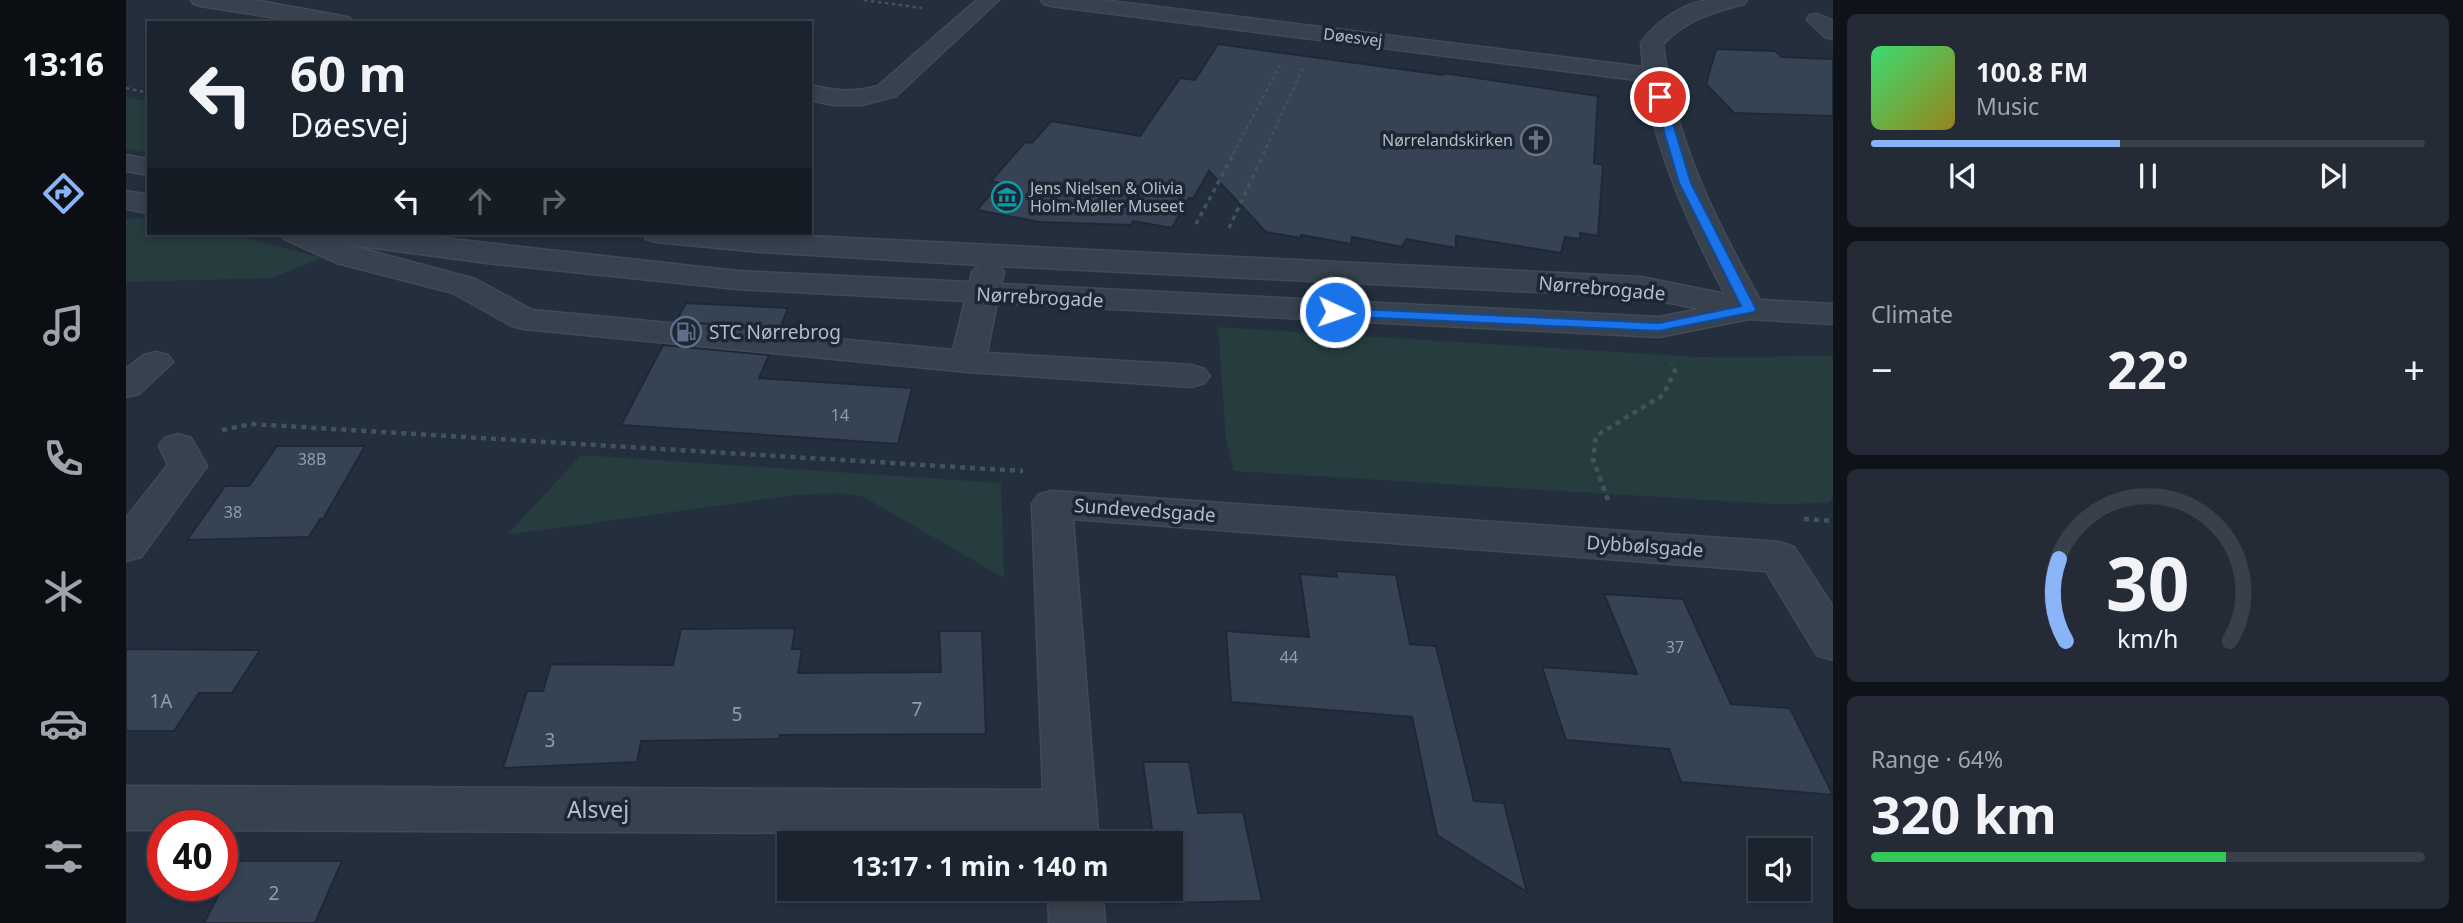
<!DOCTYPE html>
<meta charset="utf-8">
<style>
:root{--surface:#1b232e;--page:#242b36;--text:#f1f3f6;--muted:#a0a4aa;--line:#39404a;--accent:#8ab4f8}
body{margin:0;font-family:"Noto Sans",sans-serif;background:var(--page);color:var(--text);height:100vh;display:flex;flex-direction:column;font-size:26px;white-space:nowrap}
*{box-sizing:border-box;margin:0}
p{font-size:23px;color:var(--muted)}
.icon{flex:none;width:38px;height:38px;fill:none;stroke:currentColor;stroke-width:2;stroke-linecap:round;stroke-linejoin:round}
.map{position:relative;flex:1;overflow:hidden}
.panel{display:flex;flex-direction:column;gap:14px;padding:14px;background:#0f1319;width:630px}
.panel>*{flex:none}
.guide{position:absolute;left:21px;top:21px;width:665px;height:214px;border-radius:0px;box-shadow:0 4px 10px #0003,0 0 0 2px var(--line);background:#1b232e;color:var(--text);overflow:hidden}
.fabs{position:absolute;left:1622px;top:838px;display:grid;gap:14px}
.fabs a{display:grid;place-items:center;width:63px;height:63px;border-radius:0px;background:var(--surface);box-shadow:0 4px 10px #0003,0 0 0 2px var(--line);font-size:35px}
.speed{position:absolute;left:21px;top:810px;display:flex;gap:14px;font-size:35px;font-weight:700;text-align:center}
.speed>*{display:grid;place-content:center;width:91px;height:91px;border-radius:50%;background:var(--surface);box-shadow:0 4px 10px #0003,0 0 0 2px var(--line);line-height:1}
.speed .limit{border:10px solid #d22;background:#fff;color:#111}
.pin{position:absolute;display:grid;place-items:center;width:60px;height:60px;color:#fff;margin:-30px;border:4px solid #fff;border-radius:50%;box-shadow:0 2px 7px #0007}
.me{position:absolute;width:77px;margin:-38px;rotate:93deg;stroke-linejoin:round;filter:drop-shadow(0 0 5px #0008)}
.turn{display:flex;align-items:center;gap:24px;height:147px;padding:0 28px;font-size:32px}
.turn .icon{width:91px;height:91px;stroke-width:2.5}
.turn b{display:block;font-size:49px;line-height:60px}
.lanes{display:flex;align-items:center;height:66px;padding:0 28px;background:#0003;justify-content:center;gap:35px;direction:ltr}
.lanes .off{opacity:.35}
.big{font-size:52px;font-weight:700;line-height:1.1}
.panel .widget{flex:1;display:flex;flex-direction:column;justify-content:center;gap:10px;min-width:0;padding:0 24px;border-radius:10px;background:var(--page)}
.panel .dial{align-items:center;gap:0}
.dial svg{height:182px;overflow:visible;fill:none;stroke:var(--line);stroke-width:7;stroke-linecap:round;text-anchor:middle}
.dial text{fill:var(--text);stroke:none}
.song{display:flex;align-items:center;gap:21px}
.cover{width:84px;height:84px;border-radius:10px;background:linear-gradient(135deg,hsl(140 70% 55%),hsl(50 70% 35%))}
.played{height:7px;border-radius:4px;background:linear-gradient(90deg,var(--accent) 45%,var(--line) 45%)}
.keys{display:flex;justify-content:space-around;direction:ltr}
.heat{display:flex;justify-content:space-between;align-items:center;font-size:38px;direction:ltr}
.charge{height:10px;border-radius:5px;background:linear-gradient(90deg,#34c759 64%,var(--line) 0)}
.trip{position:absolute;left:651px;top:831px;width:406px;height:70px;border-radius:0px;background:var(--surface);box-shadow:0 4px 10px #0003,0 0 0 2px var(--line);font-weight:700;line-height:70px;text-align:center}
main{display:flex;flex:1;min-height:0}
.dock{display:flex;flex-direction:column;width:126px;justify-content:space-around;align-items:center;background:#0b0e12;color:var(--muted)}
.dock .icon{width:49px;height:49px}
.dock .current{color:var(--accent)}
.dock b{font-size:32px;color:var(--text)}
.map>svg:first-child{display:block}
</style>
<main>
<nav class="dock">
<b>13:16</b>
<svg class="icon current" aria-label="directions" viewBox="0 0 24 24"><path d="M12 3l9 9-9 9-9-9zM9 14v-3h6M13 9l2 2-2 2"/></svg>
<svg class="icon" aria-label="music" viewBox="0 0 24 24"><path d="M9 18V5l10-2v13"/><circle cx="6" cy="18" r="3"/><circle cx="16" cy="16" r="3"/></svg>
<svg class="icon" aria-label="phone" viewBox="0 0 24 24"><path d="M5 4h4l2 5-3 2q2 4 5 5l2-3 5 2v4C11 20 4 13 5 4z"/></svg>
<svg class="icon" aria-label="climate" viewBox="0 0 24 24"><path d="M12 3v18M4 7l16 10M4 17L20 7"/></svg>
<svg class="icon" aria-label="car" viewBox="0 0 24 24"><path d="M5 17H2v-5l4-1 3-4h7l3 4 3 1v5h-3M9 17h6M6 11h13"/><circle cx="7" cy="17" r="2"/><circle cx="17" cy="17" r="2"/></svg>
<svg class="icon" aria-label="filters" viewBox="0 0 24 24"><path d="M4 7h16M4 17h16"/><circle cx="9" cy="7" r="2"/><circle cx="15" cy="17" r="2"/></svg>
</nav>
<div class="map">
<svg width="1707" height="923" viewBox="0 0 1707 923">
<rect width="100%" height="100%" fill="#242f3e"/>
<g fill="#263c3f">
<path d="M 0,97 L 23,101 L 23,153 L 0,149 Z"/>
<path d="M 23,218 L 23,233 L 101,233 L 196,258 L 145,278 L 0,282 L 0,219 Z"/>
<path d="M 1092,327 L 1572,357 L 1707,356 L 1707,498 L 1703,503 L 1648,504 L 1108,471 L 1100,439 Z"/>
<path d="M 455,455 L 875,483 L 878,578 L 736,496 L 713,493 L 669,495 L 381,535 Z"/>
</g>
<g fill="#364354" stroke="#1f2835" stroke-width="2">
<path d="M 1092,44 L 1317,75 L 1318,73 L 1472,96 L 1468,163 L 1477,165 L 1472,236 L 1454,233 L 1455,239 L 1439,237 L 1435,253 L 1330,236 L 1330,248 L 1280,239 L 1276,247 L 1226,237 L 1225,244 L 1175,235 L 1175,238 L 1140,232 L 1083,171 L 1067,199 L 1063,198 L 1046,228 L 1007,221 L 1005,225 L 913,222 L 851,210 L 874,183 L 865,181 L 899,142 L 906,143 L 925,121 L 1014,136 L 1054,78 L 1069,80 Z"/>
<path d="M 1590,49 L 1649,51 L 1656,57 L 1707,59 L 1707,116 L 1608,113 L 1580,84 Z"/>
<path d="M 560,303 L 662,308 L 653,331 L 550,321 Z"/>
<path d="M 537,345 L 643,355 L 633,378 L 786,388 L 772,444 L 495,425 Z"/>
<path d="M 151,446 L 239,446 L 197,519 L 194,519 L 183,537 L 61,540 L 99,486 L 123,486 Z"/>
<path d="M 1210,571 L 1270,575 L 1284,644 L 1310,646 L 1348,801 L 1378,803 L 1401,892 L 1311,835 L 1286,717 L 1105,702 L 1100,631 L 1183,637 L 1174,574 L 1211,577 Z"/>
<path d="M 1478,594 L 1557,599 L 1605,704 L 1664,708 L 1707,795 L 1555,782 L 1543,749 L 1440,740 L 1416,667 L 1511,674 Z"/>
<path d="M 669,628 L 666,649 L 676,649 L 672,673 L 815,672 L 813,631 L 856,631 L 860,734 L 654,735 L 653,739 L 515,741 L 511,762 L 377,768 L 401,691 L 417,691 L 425,664 L 547,665 L 555,629 Z"/>
<path d="M 0,649 L 134,650 L 106,693 L 73,693 L 48,731 L 0,731 Z"/>
<path d="M 1017,762 L 1063,762 L 1072,813 L 1117,812 L 1136,901 L 1036,903 L 1034,889 L 1045,889 L 1045,844 L 1028,844 Z"/>
<path d="M 110,861 L 216,861 L 189,923 L 78,923 Z"/>
</g>
<g fill="none" stroke-linecap="round" stroke-linejoin="round">
<g stroke="#414a57" stroke-width="3">
<g id="minor">
<path d="M 65,0 L 128,0 L 216,16 L 224,18 L 227,23 L 181,23 L 75,6 L 68,4 Z"/>
<path d="M 851,0 L 873,0 L 770,96 L 736,105 L 707,105 L 684,100 L 684,85 C 708,91 728,93 752,86 Z"/>
<path d="M 915,0 L 976,0 L 1517,67 L 1515,43 C 1529,22 1558,3 1583,0 C 1595,0 1609,0 1621,0 L 1618,4 C 1587,12 1560,20 1537,44 C 1548,138 1588,218 1634,300 L 1707,304 L 1707,324 L 1623,319 L 1533,337 L 871,303 L 861,353 L 1066,365 L 1078,369 L 1084,376 L 1078,383 L 1066,387 L 842,372 L 398,329 L 386,326 L 327,293 L 211,263 L 158,239 L 154,233 L 271,233 L 611,271 L 844,282 L 846,272 L 854,265 L 634,252 L 531,242 L 520,239 L 516,233 L 621,233 L 1515,277 L 1599,294 C 1563,226 1532,157 1518,81 L 925,6 L 918,4 ZM 219,244 L 361,263 L 611,289 L 839,301 L 827,350 L 406,310 L 349,279 ZM 873,266 L 1515,297 L 1574,309 L 1533,317 L 875,284 L 878,272 Z"/>
<path d="M 1692,14 L 1707,21 L 1707,39 L 1699,37 L 1681,20 L 1684,15 Z"/>
<path d="M 0,155 L 23,159 L 23,175 L 0,171 Z"/>
<path d="M 0,191 L 23,195 L 23,213 L 0,209 Z"/>
<path d="M 30,352 L 42,355 L 47,362 L 13,394 L 0,397 L 0,369 L 18,355 Z"/>
<path d="M 52,434 L 65,438 L 81,466 L 15,557 L 0,561 L 0,518 L 42,465 L 33,446 L 39,438 Z"/>
<path d="M 926,491 L 1653,542 L 1668,547 L 1707,607 L 1707,660 L 1691,655 L 1640,571 L 947,519 L 973,844 L 919,844 L 919,834 L 96,830 L 96,826 L 37,826 L 37,830 L 0,830 L 0,786 L 917,790 L 906,504 L 912,495 Z"/>
<path d="M 922,889 L 976,889 L 979,923 L 923,923 Z"/>
</g>
</g>
<g stroke="#3f5557" stroke-width="2.5" stroke-dasharray="3.5 3.5" stroke-linecap="butt">
<path d="M 738,0 L 796,8"/>
<path d="M 0,88 L 23,93"/>
<path d="M 1107,154 L 1154,65"/>
<path d="M 1137,154 L 1177,68"/>
</g>
<g stroke="#3f5557" stroke-width="3.5" stroke-dasharray="4.5 4.5" stroke-linecap="butt">
<path d="M 1070,224 L 1108,153"/>
<path d="M 1103,228 L 1138,153"/>
</g>
<g stroke="#3f5557" stroke-width="4.5" stroke-dasharray="5 5" stroke-linecap="butt">
<path d="M 96,430 L 125,424 L 897,471"/>
<path d="M 1482,500 L 1467,459 L 1470,436 L 1537,395 L 1549,371 L 1546,363"/>
<path d="M 1678,519 L 1707,521"/>
</g>
<use href="#minor" fill="#38414e" fill-rule="evenodd"/>
</g>
<path fill="#1a73e8" stroke="#114b97" stroke-width="2" d="M 1534,94 L 1539,97 L 1565,183 L 1630,309 L 1628,312 L 1533,331 L 1209,316 L 1202,312 L 1209,308 L 1533,323 L 1615,306 L 1553,183 L 1528,97 Z"/>
<defs>
<g id="church-ring" transform="scale(1.575)"><circle r="9.5" fill="#1d2633" stroke="#6b7280" stroke-width="1.5"/><path d="M-1.2-6h2.4v3.5h3.3v2.4h-3.3V6h-2.4V-.1h-3.3v-2.4h3.3Z" fill="#6b7280"/></g>
<g id="museum-ring" transform="scale(1.575)"><circle r="9.5" fill="#1d2633" stroke="#0f9aa8" stroke-width="1.5"/><path d="M0-6L6-3V-2H-6V-3ZM-5-1h2V3h-2ZM-1-1h2V3h-2ZM3-1h2V3H3ZM-6 4H6V6H-6Z" fill="#0f9aa8"/></g>
<g id="fuel-ring" transform="scale(1.575)"><circle r="9.5" fill="#1d2633" stroke="#5c6f8a" stroke-width="1.5"/><path d="M-5.5-6h7V0h2V4h1.3V-2.5L3-4.5l.8-.8L6-3V5H2.5V1h-1V6h-7ZM-4.2-4.7v3.2H.2V-4.7Z" fill="#5c6f8a"/></g>
</defs>
<g fill-rule="evenodd">
<use href="#church-ring" x="1410" y="140"/>
<use href="#museum-ring" x="881" y="197"/>
<use href="#fuel-ring" x="560" y="332"/>
</g>
<g text-anchor="middle" stroke-width="7" stroke-linejoin="round" paint-order="stroke">
<g font-size="16" fill="#b4bcc9" stroke="#1d2633">
<text transform="translate(1227 37) rotate(7)" y="6">Døesvej</text>
</g>
<g font-size="16" fill="#b4bcc9" stroke="#1d2633" text-anchor="end">
<text x="1387" y="146">Nørrelandskirken</text>
<text x="904" y="194" text-anchor="start">Jens Nielsen &amp; Olivia<tspan x="904" dy="18">Holm-Møller Museet</tspan></text>
</g>
<g font-size="16" fill="#929caa">
<text x="714" y="421">14</text>
<text x="186" y="465">38B</text>
<text x="107" y="518">38</text>
<text x="1549" y="653">37</text>
<text x="1163" y="663">44</text>
</g>
<g font-size="19" fill="#b4bcc9" stroke="#1d2633">
<text transform="translate(1476 288) rotate(5)" y="7">Nørrebrogade</text>
<text transform="translate(914 297) rotate(3)" y="7">Nørrebrogade</text>
<text transform="translate(1019 510) rotate(4)" y="7">Sundevedsgade</text>
<text transform="translate(1519 546) rotate(4)" y="7">Dybbølsgade</text>
</g>
<g font-size="19" fill="#b4bcc9" stroke="#1d2633" text-anchor="start">
<text x="583" y="339">STC Nørrebrog</text>
</g>
<g font-size="19" fill="#929caa">
<text x="35" y="708">1A</text>
<text x="791" y="716">7</text>
<text x="611" y="721">5</text>
<text x="424" y="747">3</text>
<text x="148" y="900">2</text>
</g>
<g font-size="23" fill="#b4bcc9" stroke="#1d2633">
<text x="472" y="818">Alsvej</text>
</g>
</g>
</svg>
<div class="fabs">
<a><svg class="icon" aria-label="sound" viewBox="0 0 24 24"><path d="M4 9h4l5-4v14l-5-4H4zM17 9q2 3 0 6"/></svg></a>
</div>
<div class="speed"><div class="limit">40</div></div>
<div class="pin" style="left:1534px;top:97px;background:#d93025"><svg class="icon" aria-label="arrive" viewBox="0 0 24 24"><path d="M6 21V4h12l-3 4 3 4H6"/></svg></div>
<svg class="me" style="left:1209px;top:312px" viewBox="-20 -20 40 40"><circle r="17" fill="#1a73e8" stroke="#fff" stroke-width="3"/><path d="M0-11L8 9 0 5-8 9z" fill="#fff"/></svg>
<div class="trip">13:17 · 1 min · 140 m</div>
<div class="guide">
<div class="turn"><svg class="icon" aria-label="left" viewBox="0 0 24 24"><path d="M17 20v-9H6M10 6l-5 5 5 5"/></svg><div><b>60 m</b>Døesvej</div></div>
<div class="lanes"><svg class="icon" aria-label="left" viewBox="0 0 24 24"><path d="M17 20v-9H6M10 6l-5 5 5 5"/></svg><svg class="icon off" aria-label="ahead" viewBox="0 0 24 24"><path d="M12 20V5M6 11l6-6 6 6"/></svg><svg class="icon off" aria-label="right" viewBox="0 0 24 24"><path d="M7 20v-9h11M14 6l5 5-5 5"/></svg></div>
</div>
</div>
<section class="panel">
<div class="widget">
<div class="song"><i class="cover"></i><div><b>100.8 FM</b><p>Music</p></div></div>
<div class="played"></div>
<div class="keys"><svg class="icon" aria-label="previous" viewBox="0 0 24 24"><path d="M18 5L8 12l10 7zM5 5v14"/></svg><svg class="icon" aria-label="pause" viewBox="0 0 24 24"><path d="M8 5v14M16 5v14"/></svg><svg class="icon" aria-label="next" viewBox="0 0 24 24"><path d="M6 5l10 7-10 7zM19 5v14"/></svg></div>
</div>
<div class="widget"><p>Climate</p>
<div class="heat"><a>−</a><b class="big">22°</b><a>+</a></div>
</div>
<div class="widget dial"><svg viewBox="0 0 100 80">
<path d="M14 69A42 42 0 1 1 86 69"/>
<path d="M14 69A42 42 0 0 1 11 33" stroke="#8ab4f8"/>
<text x="50" y="56" font-size="32" font-weight="700">30</text>
<text x="50" y="72" font-size="11">km/h</text>
</svg></div>
<div class="widget"><p>Range · 64%</p><b class="big">320 km</b><div class="charge"></div></div>
</section>
</main>
